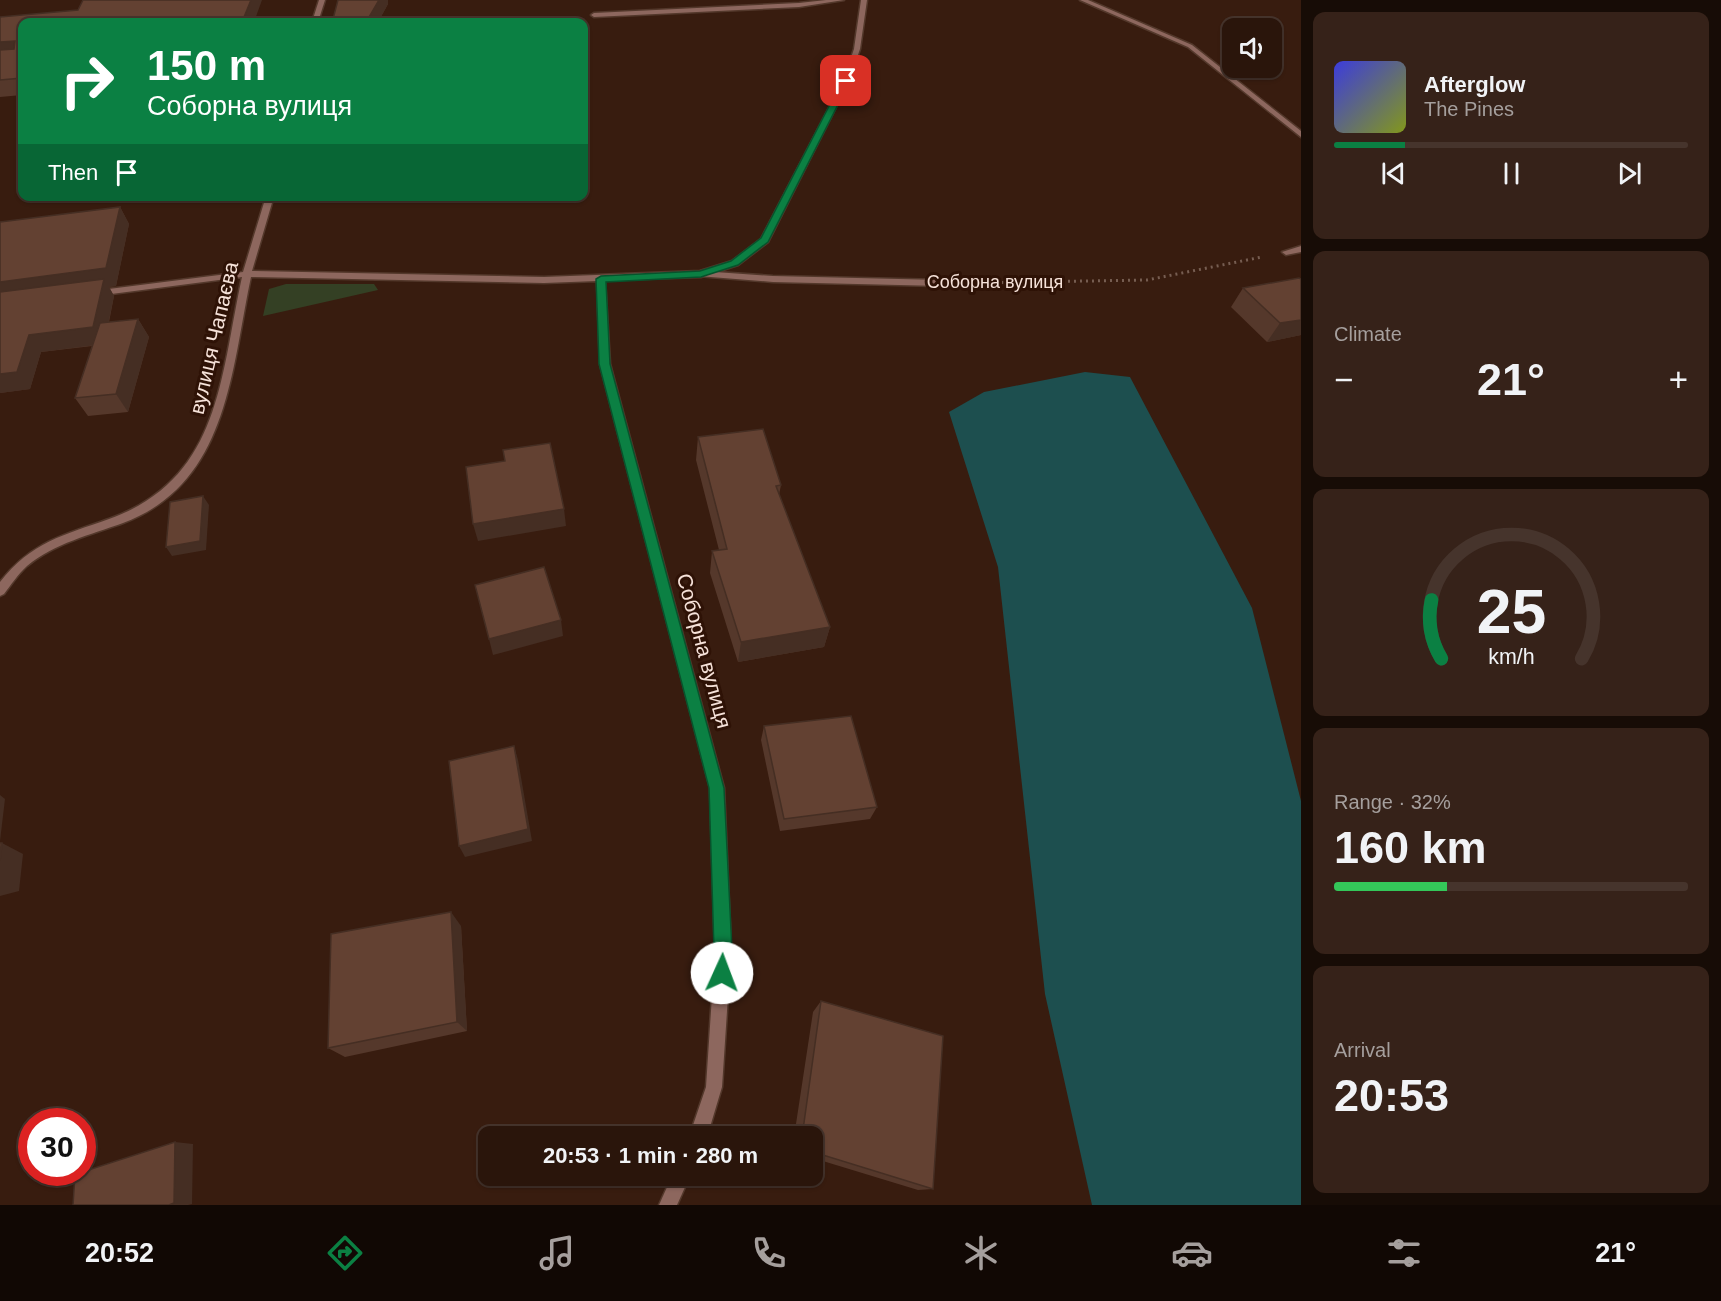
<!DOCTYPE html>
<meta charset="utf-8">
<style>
:root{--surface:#2a150b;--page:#362219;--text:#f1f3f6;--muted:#a59f9d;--line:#46342c;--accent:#0b8043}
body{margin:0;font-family:Arial,sans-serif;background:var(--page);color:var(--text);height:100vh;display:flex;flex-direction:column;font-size:22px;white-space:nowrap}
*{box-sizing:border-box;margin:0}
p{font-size:20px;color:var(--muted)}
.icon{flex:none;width:33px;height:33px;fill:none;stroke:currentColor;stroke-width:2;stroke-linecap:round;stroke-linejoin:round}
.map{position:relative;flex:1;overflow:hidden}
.side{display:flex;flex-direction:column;gap:12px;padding:12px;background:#170c06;width:420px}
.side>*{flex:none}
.banner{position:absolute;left:18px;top:18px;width:570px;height:183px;border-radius:12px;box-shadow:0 2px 4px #0004,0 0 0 2px var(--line);background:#0b8043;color:#fff;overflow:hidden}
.fabs{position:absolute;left:1222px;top:18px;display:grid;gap:12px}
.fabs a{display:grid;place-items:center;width:60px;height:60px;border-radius:12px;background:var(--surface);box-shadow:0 2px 4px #0004,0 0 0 2px var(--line);font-size:30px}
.speed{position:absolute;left:18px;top:1108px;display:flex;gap:12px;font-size:30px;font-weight:700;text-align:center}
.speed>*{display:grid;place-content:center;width:78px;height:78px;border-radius:50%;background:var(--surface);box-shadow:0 2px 4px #0004,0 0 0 2px var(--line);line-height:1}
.speed .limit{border:9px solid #d22;background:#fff;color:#111}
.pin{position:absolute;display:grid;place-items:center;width:51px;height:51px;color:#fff;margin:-26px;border-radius:12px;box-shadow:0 3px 9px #0006}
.me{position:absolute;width:66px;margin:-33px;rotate:2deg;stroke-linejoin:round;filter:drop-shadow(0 0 4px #0008)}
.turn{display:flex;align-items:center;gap:21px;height:126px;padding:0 30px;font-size:27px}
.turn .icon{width:78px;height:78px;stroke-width:2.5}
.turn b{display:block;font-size:42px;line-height:51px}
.then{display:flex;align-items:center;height:57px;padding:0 30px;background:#0003;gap:12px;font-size:22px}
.big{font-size:45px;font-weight:600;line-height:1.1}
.side .widget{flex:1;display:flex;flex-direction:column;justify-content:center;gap:9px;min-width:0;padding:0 21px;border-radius:12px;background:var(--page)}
.side .dial{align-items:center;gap:0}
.dial svg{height:156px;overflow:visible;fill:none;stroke:var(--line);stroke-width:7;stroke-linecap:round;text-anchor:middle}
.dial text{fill:var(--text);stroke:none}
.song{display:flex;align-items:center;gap:18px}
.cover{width:72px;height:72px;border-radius:9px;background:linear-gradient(135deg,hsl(240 70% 55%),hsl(70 70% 35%))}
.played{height:6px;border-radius:3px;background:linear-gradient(90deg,var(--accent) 20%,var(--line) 20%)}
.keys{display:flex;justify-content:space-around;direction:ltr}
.heat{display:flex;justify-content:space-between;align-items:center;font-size:33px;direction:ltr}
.charge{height:9px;border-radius:4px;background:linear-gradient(90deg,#34c759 32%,var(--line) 0)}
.trip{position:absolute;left:478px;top:1126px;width:345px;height:60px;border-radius:12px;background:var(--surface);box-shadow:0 2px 4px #0004,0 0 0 2px var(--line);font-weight:600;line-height:60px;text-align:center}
.dock{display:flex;height:96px;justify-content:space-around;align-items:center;background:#110804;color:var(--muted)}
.dock .icon{width:42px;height:42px}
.dock .selected{color:var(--accent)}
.dock b{font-size:27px;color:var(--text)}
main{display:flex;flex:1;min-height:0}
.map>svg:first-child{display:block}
</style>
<main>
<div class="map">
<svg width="1301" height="1205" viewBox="0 0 1301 1205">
<rect width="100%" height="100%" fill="#381c0f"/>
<path fill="#344024" d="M 286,284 L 374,284 L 378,290 L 263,316 L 269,289 Z"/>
<path fill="#1d4f4f" d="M 1085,372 L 1130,377 L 1252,608 L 1301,801 L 1301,1205 L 1092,1205 L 1045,994 L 998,567 L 949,412 L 984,392 Z"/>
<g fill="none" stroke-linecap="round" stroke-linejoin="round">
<g stroke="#53382b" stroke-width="3">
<g id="lane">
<path d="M 1301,246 L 1301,252 L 1286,255 L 1282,252 Z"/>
<path d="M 701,271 L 773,276 L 941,280 L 945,283 L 941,286 L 773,282 L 698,276 L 698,272 Z"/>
</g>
</g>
<g stroke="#53382b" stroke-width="3">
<g id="street">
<path d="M 319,0 L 325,0 L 318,22 L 312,22 Z"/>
<path d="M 826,0 L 844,0 L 799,7 L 594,17 L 591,15 L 594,13 L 799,3 Z"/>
<path d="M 861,0 L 867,0 L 860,49 L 849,81 L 768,242 L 738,265 L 701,277 L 605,280 L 610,364 L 724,788 L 731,950 L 722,1087 L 707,1137 L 689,1137 L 706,1087 L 715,950 L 710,788 L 600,364 L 597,281 L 544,283 L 251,277 C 231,371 228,484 123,523 C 90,535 55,543 27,566 C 18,574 11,585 4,594 L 0,596 L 0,582 C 31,542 64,535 109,519 C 221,479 220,377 242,277 L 96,296 L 92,293 L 93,291 L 243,272 L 266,196 L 274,196 L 252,271 L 544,277 L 700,271 L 732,261 L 761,239 L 843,81 L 854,49 Z"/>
<path d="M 1080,0 L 1088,0 L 1192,45 L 1301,131 L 1301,137 L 1188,47 Z"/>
<path d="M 672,1176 L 690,1176 L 677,1205 L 659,1205 Z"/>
</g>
</g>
<path stroke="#765d51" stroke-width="3" stroke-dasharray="2 4" stroke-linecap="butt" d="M 966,283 L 1147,280 L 1262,257"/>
<use href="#lane" fill="#8d675e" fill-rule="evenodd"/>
<use href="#street" fill="#8d675e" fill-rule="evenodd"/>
</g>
<g fill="#55382b">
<path d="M 262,0 L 22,22 L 22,95 L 0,97 L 0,17 Z"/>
<path d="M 338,0 L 388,0 L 388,4 L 378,22 L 334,22 L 333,19 Z"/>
<path d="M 120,207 L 129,224 L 116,286 L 109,287 L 114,296 L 109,322 L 138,319 L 149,337 L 128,412 L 88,416 L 75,398 L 92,346 L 41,352 L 30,389 L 0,393 L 0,222 Z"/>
<path d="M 1243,288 L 1301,335 L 1267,342 L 1231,307 Z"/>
<path d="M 698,437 L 781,485 L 779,495 L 830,627 L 824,647 L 738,662 L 710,573 L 712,551 L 719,550 L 696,460 Z"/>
<path d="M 764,726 L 877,807 L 870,819 L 780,831 L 761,740 Z"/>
<path d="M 461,926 L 467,1031 L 345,1057 L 328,1048 Z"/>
<path d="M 821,1001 L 933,1189 L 918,1190 L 813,1158 L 813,1137 L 794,1137 L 813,1012 Z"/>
</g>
<g fill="#452e23">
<path d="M 251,0 L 262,0 L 254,22 L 242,22 Z"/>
<path d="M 379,0 L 388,0 L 388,4 L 378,22 L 369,22 L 368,19 Z"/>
<path d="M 15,41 L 22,55 L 0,59 L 0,42 Z"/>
<path d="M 120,207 L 129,224 L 116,286 L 109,287 L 114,296 L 104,344 L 41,352 L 30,389 L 0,393 L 0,282 Z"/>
<path d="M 138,319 L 149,337 L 128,412 L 116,394 Z"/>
<path d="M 1301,320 L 1301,335 L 1267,342 L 1280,323 Z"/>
<path d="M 203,496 L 209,505 L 206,550 L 172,556 L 166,547 Z"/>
<path d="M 564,509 L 566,526 L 478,541 L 473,524 Z"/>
<path d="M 561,620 L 563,636 L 493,655 L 489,639 Z"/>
<path d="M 830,627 L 824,647 L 738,662 L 741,642 Z"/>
<path d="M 514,746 L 518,760 L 532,841 L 465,857 L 459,846 Z"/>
<path d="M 0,795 L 5,799 L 0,841 Z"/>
<path d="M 2,843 L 23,854 L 19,891 L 0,896 L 0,861 Z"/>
<path d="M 451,912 L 461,926 L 467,1031 L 457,1022 Z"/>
<path d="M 175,1142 L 193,1144 L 192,1204 L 188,1205 L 169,1205 Z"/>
</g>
<g fill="#634132" stroke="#452e23" stroke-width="1.5">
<path d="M 83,0 L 251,0 L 242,22 L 22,22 L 22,78 L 0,80 L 0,50 L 14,49 L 15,41 L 0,42 L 0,17 L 78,10 Z"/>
<path d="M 338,0 L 379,0 L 368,19 L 333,19 Z"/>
<path d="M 120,207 L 106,268 L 0,282 L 0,222 Z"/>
<path d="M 1299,278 L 1301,279 L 1301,320 L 1280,323 L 1243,288 Z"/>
<path d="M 104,279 L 93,327 L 29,335 L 17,372 L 0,374 L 0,292 Z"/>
<path d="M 138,319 L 116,394 L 75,398 L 100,323 Z"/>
<path d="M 763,429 L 781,485 L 776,486 L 830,627 L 741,642 L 712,551 L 727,549 L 698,437 Z"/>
<path d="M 550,443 L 564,509 L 473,524 L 466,467 L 505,461 L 503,450 Z"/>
<path d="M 203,496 L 200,541 L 166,547 L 170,502 Z"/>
<path d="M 544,567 L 561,620 L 489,639 L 475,585 Z"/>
<path d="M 851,716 L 877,807 L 784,819 L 764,726 Z"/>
<path d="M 514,746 L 528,829 L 459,846 L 449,761 Z"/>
<path d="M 0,843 L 2,843 L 0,861 Z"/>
<path d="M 451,912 L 457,1022 L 328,1048 L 331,934 Z"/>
<path d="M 821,1001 L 943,1036 L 933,1189 L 813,1152 L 813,1137 L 802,1137 Z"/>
<path d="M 175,1142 L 174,1203 L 169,1205 L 73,1205 L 75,1174 L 82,1173 L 82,1172 Z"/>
</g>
<path fill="#0b8043" stroke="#07532c" stroke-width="1.5" d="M 846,79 L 850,81 L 768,242 L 738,265 L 701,277 L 606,282 L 610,364 L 724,788 L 732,950 L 728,979 L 722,981 L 715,979 L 713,973 L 714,950 L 709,788 L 599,364 L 596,279 L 601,276 L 700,271 L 731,261 L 761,238 L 842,81 Z"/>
<g text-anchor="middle" stroke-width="6" stroke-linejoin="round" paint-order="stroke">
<g font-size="18" fill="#f6e2d9" stroke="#2e1206">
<text x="995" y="288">Соборна вулиця</text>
</g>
<g font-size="21" fill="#f6e2d9" stroke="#2e1206">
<text transform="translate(214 338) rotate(-77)" y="7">вулиця Чапаєва</text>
<text transform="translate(704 651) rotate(75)" y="7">Соборна вулиця</text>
</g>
</g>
</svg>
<div class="fabs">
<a><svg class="icon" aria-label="sound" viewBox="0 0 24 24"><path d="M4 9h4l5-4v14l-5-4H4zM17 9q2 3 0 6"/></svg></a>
</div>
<div class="speed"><div class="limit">30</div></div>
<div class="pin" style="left:846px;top:81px;background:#d93025"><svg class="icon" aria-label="arrive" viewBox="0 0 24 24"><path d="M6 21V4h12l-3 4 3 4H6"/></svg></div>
<svg class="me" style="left:722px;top:973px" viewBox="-20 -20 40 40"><circle r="19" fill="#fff"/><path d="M0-13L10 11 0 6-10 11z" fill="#0b8043"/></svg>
<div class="trip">20:53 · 1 min · 280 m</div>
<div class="banner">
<div class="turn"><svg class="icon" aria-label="right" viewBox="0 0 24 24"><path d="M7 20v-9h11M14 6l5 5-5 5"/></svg><div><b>150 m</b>Соборна вулиця</div></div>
<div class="then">Then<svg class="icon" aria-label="arrive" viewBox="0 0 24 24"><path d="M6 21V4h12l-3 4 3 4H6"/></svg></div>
</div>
</div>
<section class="side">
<div class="widget">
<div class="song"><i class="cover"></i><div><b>Afterglow</b><p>The Pines</p></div></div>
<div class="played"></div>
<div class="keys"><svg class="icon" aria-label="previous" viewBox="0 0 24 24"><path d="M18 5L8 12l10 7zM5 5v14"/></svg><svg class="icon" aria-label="pause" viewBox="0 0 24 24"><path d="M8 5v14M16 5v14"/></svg><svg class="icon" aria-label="next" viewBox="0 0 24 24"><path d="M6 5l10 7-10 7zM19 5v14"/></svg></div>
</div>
<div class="widget"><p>Climate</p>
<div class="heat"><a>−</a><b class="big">21°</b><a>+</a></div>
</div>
<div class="widget dial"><svg viewBox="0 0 100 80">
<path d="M14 69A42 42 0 1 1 86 69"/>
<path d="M14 69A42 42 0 0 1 9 39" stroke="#0b8043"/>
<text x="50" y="56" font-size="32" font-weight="700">25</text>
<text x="50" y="72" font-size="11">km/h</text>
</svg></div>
<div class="widget"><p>Range · 32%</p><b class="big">160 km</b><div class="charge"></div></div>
<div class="widget"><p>Arrival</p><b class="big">20:53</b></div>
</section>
</main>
<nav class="dock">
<b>20:52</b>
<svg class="icon selected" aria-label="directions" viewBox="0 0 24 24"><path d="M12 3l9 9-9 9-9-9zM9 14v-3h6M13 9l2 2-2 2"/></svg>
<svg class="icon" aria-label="music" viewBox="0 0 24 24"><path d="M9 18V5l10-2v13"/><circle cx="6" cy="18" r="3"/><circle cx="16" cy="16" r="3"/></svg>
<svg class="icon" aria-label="phone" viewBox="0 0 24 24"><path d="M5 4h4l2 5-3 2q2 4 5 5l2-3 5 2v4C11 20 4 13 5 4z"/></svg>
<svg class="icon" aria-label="climate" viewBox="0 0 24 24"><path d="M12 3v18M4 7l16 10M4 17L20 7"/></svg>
<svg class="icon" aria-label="car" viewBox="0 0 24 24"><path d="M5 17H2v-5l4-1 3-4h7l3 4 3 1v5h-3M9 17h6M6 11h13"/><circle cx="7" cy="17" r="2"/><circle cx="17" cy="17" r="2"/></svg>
<svg class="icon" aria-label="filters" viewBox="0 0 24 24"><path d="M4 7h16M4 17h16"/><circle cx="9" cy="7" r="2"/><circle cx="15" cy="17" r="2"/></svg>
<b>21°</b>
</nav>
